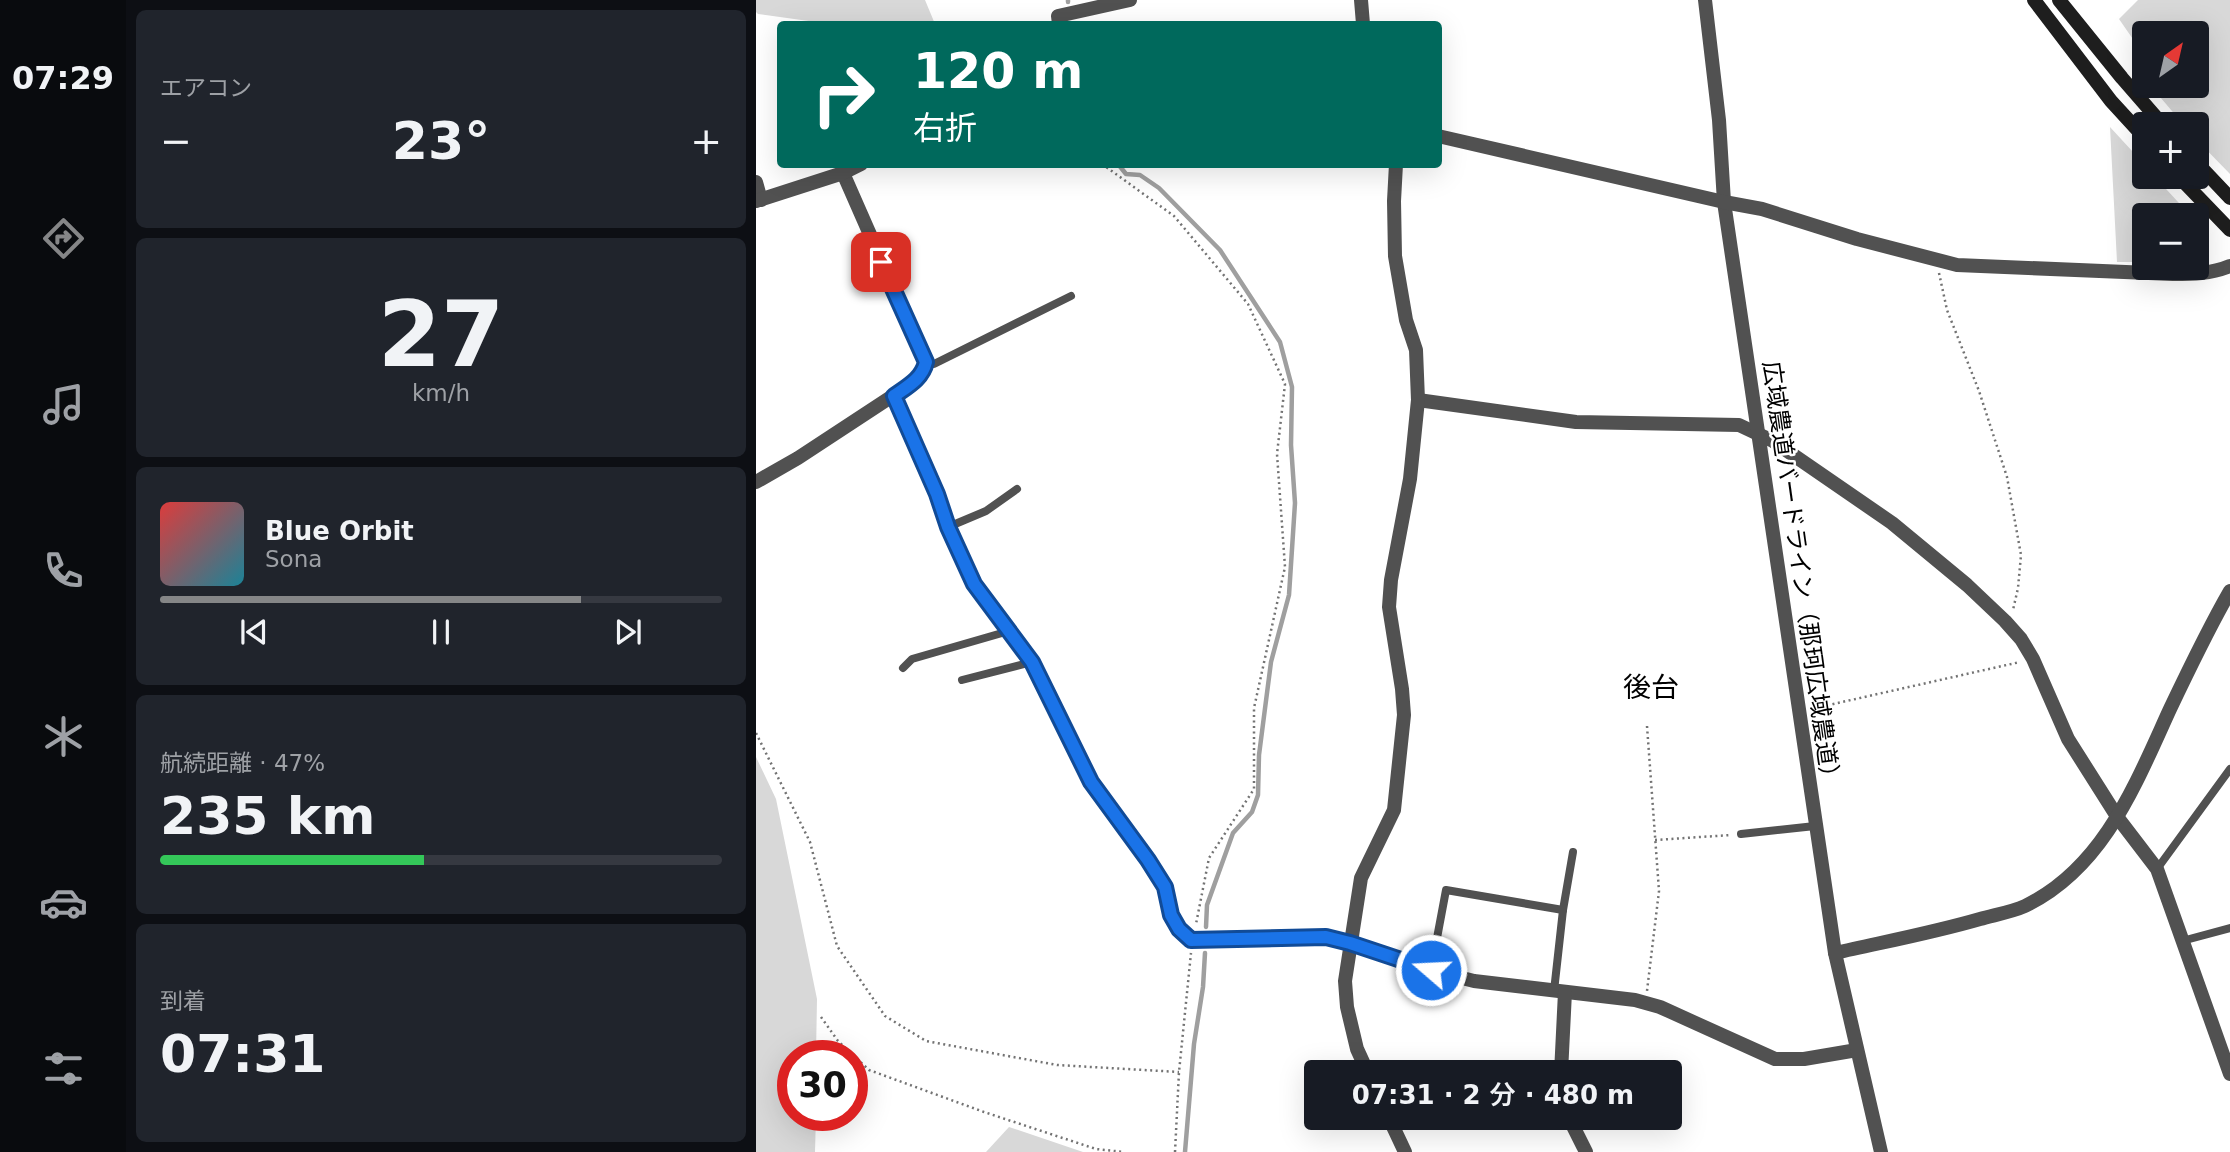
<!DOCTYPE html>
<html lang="ja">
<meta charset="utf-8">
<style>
:root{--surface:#171b24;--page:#20242c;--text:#f1f3f6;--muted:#9ea1a6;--line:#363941;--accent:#858687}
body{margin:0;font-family:"DejaVu Sans","Noto Sans JP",sans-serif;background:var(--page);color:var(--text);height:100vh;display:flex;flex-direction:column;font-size:26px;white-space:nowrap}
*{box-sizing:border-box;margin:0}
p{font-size:23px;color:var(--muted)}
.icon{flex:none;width:38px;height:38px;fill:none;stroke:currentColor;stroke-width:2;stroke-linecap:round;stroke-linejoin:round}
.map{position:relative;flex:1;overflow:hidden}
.details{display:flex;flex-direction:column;gap:10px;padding:10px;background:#0d0f14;width:630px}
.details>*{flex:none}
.top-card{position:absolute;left:21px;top:21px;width:665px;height:147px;border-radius:7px;box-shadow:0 7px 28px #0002;background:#00695c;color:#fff;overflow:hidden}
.needle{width:46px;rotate:34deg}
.tools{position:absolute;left:1376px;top:21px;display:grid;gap:14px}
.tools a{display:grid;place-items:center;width:77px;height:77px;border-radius:7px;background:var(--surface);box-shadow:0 7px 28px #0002;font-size:35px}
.speed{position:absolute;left:21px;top:1040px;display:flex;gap:14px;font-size:35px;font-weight:700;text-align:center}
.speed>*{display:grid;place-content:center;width:91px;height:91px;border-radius:50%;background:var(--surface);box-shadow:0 7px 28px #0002;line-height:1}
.speed .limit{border:10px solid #d22;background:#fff;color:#111}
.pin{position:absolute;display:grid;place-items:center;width:60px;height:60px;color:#fff;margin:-30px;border-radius:14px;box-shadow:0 4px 10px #0006}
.me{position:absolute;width:77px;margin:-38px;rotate:289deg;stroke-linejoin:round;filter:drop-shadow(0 0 5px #0008)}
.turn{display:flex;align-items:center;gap:24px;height:147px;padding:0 21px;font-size:32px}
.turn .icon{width:91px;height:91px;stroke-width:2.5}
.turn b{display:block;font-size:49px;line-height:60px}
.big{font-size:52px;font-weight:600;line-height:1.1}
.details .tile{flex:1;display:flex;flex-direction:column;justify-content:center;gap:10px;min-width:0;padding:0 24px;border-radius:10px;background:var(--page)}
.details .dial{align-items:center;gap:0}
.dial b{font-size:91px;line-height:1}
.song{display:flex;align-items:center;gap:21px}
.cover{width:84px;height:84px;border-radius:10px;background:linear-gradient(135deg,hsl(0 70% 55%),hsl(190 70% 35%))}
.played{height:7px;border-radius:4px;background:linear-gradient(90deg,var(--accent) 75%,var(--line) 75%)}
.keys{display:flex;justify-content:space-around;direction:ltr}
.heat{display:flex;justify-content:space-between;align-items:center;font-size:38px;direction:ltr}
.charge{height:10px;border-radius:5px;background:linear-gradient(90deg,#34c759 47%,var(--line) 0)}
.trip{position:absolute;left:548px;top:1060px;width:378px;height:70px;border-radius:7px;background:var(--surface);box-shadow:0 7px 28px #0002;font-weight:600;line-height:70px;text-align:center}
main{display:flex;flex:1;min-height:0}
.dock{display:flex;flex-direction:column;width:126px;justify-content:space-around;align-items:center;background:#090b0e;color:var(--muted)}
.dock .icon{width:49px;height:49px}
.dock .active{color:var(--accent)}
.dock b{font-size:32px;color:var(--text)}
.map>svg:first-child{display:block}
</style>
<main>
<nav class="dock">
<b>07:29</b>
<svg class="icon active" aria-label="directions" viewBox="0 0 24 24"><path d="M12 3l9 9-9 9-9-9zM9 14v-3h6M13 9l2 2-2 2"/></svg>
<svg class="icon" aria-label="music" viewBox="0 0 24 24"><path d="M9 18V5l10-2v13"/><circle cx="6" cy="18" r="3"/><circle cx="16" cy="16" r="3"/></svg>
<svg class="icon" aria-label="phone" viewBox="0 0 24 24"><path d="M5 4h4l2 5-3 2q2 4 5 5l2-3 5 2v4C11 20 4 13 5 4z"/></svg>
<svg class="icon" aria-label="climate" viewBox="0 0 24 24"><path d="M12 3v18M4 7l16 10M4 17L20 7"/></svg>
<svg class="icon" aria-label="car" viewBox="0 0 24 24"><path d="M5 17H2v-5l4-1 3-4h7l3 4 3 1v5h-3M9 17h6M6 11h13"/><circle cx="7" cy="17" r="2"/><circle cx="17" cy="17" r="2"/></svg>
<svg class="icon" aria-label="filters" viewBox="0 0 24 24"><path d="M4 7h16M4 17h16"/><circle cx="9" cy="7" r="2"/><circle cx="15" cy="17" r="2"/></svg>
</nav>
<section class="details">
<div class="tile"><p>エアコン</p>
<div class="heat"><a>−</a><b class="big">23°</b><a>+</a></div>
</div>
<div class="tile dial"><b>27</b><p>km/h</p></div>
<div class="tile">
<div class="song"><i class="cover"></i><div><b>Blue Orbit</b><p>Sona</p></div></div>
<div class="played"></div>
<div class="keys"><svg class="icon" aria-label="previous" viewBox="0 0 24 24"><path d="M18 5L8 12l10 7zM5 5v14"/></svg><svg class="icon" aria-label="pause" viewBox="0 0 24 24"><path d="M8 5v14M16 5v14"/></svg><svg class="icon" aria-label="next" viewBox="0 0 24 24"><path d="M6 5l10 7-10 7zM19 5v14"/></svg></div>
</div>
<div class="tile"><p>航続距離 · 47%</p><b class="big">235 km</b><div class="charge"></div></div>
<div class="tile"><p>到着</p><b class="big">07:31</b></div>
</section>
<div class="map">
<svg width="1474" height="1152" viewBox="0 0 1474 1152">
<rect width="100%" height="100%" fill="#fff"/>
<g fill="#d8d8d8">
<path d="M 0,0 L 169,0 L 179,24 L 74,24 L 2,14 L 0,12 Z"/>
<path d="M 1382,0 L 1474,0 L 1474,174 L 1440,139 L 1440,124 L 1427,124 L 1399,91 L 1403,86 L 1440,86 L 1440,33 L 1388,33 L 1388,55 L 1363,19 Z"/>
<path d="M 1354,127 L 1388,164 L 1388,177 L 1399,177 L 1434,215 L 1388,215 L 1388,262 L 1361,262 Z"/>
<path d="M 0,757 L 20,799 L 61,999 L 60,1055 L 37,1055 L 37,1115 L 60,1115 L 59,1152 L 0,1152 Z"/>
<path d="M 253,1127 L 327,1152 L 230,1152 Z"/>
</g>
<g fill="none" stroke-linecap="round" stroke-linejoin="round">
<g stroke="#9f9f9f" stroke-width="4.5">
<path d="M 312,0 L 312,2"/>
<path d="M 362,164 L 370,174 L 384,175 L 403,188 L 464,250 L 524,342 L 536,387 L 535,445 L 539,503 L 533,595 L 515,662 L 503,755 L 502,795 L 496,812 L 477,833 L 451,905 L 450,927"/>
<path d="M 429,1152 L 438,1044 L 447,987 L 449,953"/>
</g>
<g stroke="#737373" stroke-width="2.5" stroke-dasharray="2 3.5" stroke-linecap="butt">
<path d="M 346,164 L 418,216 L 492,304 L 529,384 L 521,454 L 529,567 L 498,708 L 498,789 L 453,858 L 440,924"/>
<path d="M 1183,273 L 1191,310 L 1223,391 L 1251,477 L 1265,555 L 1262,588 L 1257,610"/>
<path d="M 1055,709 L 1264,662"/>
<path d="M 891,726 L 903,891 L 891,991"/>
<path d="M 0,733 L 54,842 L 81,946 L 129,1016 L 170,1041 L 301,1065 L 423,1072"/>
<path d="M 899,840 L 975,835"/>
<path d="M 65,1017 L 82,1041 L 113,1070 L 228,1112 L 340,1149 L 368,1152"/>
<path d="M 419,1152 L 423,1072 L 435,953"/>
</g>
<g stroke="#515151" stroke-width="8">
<path d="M 170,362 L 178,364 L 315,296"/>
<path d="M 192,527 L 230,511 L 261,489"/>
<path d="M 147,668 L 156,659 L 253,631"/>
<path d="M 206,680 L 276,662"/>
<path d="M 985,834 L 1059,826"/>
<path d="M 1401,869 L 1474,769"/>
<path d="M 1426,941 L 1474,928"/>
<path d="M 675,970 L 690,890 L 807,910"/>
<path d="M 798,991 L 807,910 L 817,852"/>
</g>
<g stroke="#515151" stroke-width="14">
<path d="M 605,0 L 607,24"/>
<path d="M 303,24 L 302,16 L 374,0"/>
<path d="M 0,182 L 5,200"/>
<path d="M 138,395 L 181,493 L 192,527 L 218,585 L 276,662 L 335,782 L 392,860 L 409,887 L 415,915 L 423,929 L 435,940 L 570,937 L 594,943 L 675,970 L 718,981 L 879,1000 L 904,1007 L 1019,1059 L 1048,1059 L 1101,1050"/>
<path d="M 662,400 L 820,422 L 983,425 L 1017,441 L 1136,523 L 1211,585 L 1249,621 L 1265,639 L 1277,659 L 1312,739 L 1362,818 L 1401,869 L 1474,1074"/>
<path d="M 0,482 L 42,458 L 138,395 L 163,378 L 168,371 L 170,362 L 87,173"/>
<path d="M 1079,953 C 1127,942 1176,933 1224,919 C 1238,915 1256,912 1269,906 C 1348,868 1380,783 1414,709 C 1433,669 1452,629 1474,591"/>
<path d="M 612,1073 L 601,1049 L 591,1007 L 589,981 L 605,878 L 638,810 L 648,715 L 646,689 L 633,607 L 635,580 L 654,479 L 662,400 L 660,350 L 650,320 L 639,256 L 638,201 L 640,164"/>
<path d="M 805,1073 L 809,992"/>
<path d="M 633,1118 L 649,1152"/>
<path d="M 813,1118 L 830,1152"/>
</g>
<g stroke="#515151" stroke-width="14">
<path d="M 949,0 L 963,120 L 968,202 L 1079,953 L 1125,1152"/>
<path d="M 682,136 L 968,202 L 1006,209 L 1101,239 L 1201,265 L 1417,274 C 1436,274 1455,274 1474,266"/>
<path d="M 0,201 L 87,173 L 105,164"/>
</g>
<g stroke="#1e1e1e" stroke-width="14">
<path d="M 1278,0 L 1355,101 L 1388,137"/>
<path d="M 1303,0 L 1366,78 L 1406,124"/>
<path d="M 1440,162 L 1474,198"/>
<path d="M 1423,177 L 1474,230"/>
</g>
</g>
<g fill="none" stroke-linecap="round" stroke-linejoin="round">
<g stroke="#114b97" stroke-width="18">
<path id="route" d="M 125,262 L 170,362 C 166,379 152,386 138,396 L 181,494 L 192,527 L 218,584 L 276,662 L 335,782 L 392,860 L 409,887 L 415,915 L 423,929 L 435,940 L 570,937 L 594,943 L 675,970"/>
</g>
<use href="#route" stroke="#1a73e8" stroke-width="12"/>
</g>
<g text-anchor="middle" stroke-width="5" stroke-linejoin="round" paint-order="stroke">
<g font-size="24" fill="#000" stroke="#fff">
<text transform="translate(1045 575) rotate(82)" y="8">広域農道バードライン（那珂広域農道）</text>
</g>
<g font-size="28" fill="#000" stroke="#fff">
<text x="895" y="697">後台</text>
</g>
</g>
</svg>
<div class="tools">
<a><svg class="needle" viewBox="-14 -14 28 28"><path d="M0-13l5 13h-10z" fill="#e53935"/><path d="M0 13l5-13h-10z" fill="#9ea1a6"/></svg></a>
<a>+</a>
<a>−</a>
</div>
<div class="speed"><div class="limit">30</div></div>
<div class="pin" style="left:125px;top:262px;background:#d93025"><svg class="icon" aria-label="arrive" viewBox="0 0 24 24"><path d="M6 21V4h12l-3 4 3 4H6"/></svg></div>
<svg class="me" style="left:675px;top:970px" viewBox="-20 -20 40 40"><circle r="17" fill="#1a73e8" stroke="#fff" stroke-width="3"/><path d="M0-11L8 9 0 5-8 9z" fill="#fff"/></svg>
<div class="trip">07:31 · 2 分 · 480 m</div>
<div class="top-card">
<div class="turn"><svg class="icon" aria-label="right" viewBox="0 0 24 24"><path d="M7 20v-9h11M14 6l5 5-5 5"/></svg><div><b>120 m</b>右折</div></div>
</div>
</div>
</main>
